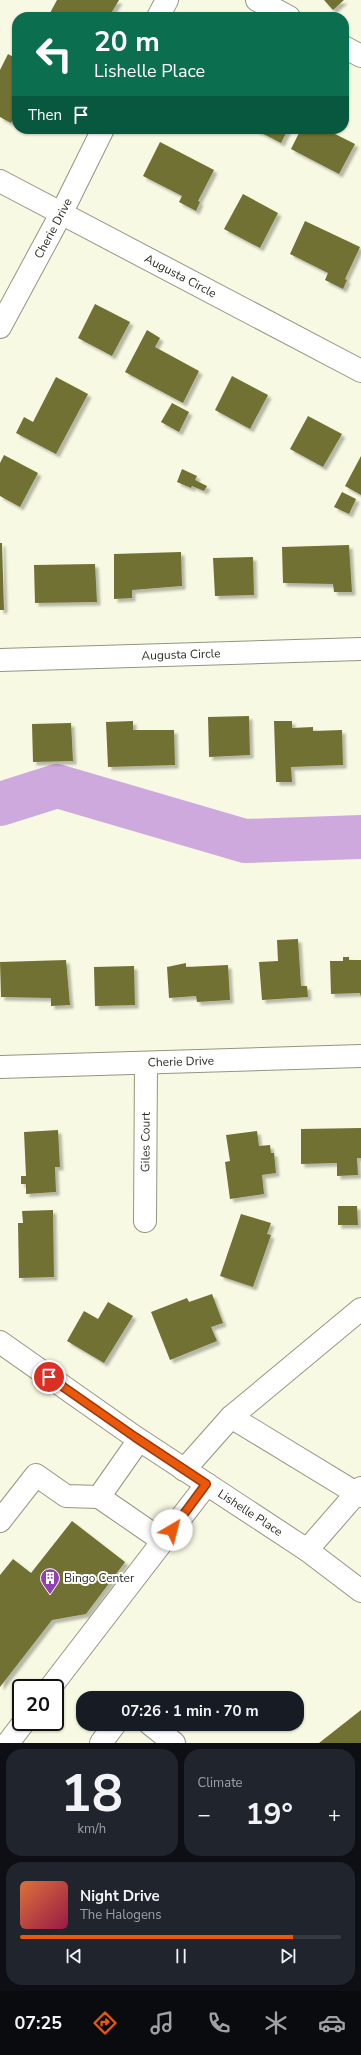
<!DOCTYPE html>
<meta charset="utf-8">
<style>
:root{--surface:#171b24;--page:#20242c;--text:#f1f3f6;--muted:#9ea1a6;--line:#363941;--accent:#ea580c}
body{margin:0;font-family:"Nunito Sans",sans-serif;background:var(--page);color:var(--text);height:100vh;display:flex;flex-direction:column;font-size:15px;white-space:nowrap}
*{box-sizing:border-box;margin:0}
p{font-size:13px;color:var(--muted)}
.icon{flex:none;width:22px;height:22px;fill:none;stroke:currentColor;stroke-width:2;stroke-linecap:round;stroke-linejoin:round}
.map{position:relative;height:1743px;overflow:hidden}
.side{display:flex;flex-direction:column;gap:6px;padding:6px;background:#0d0f14;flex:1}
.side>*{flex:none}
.top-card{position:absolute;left:12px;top:12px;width:337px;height:122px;border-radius:16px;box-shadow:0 1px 3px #0004;background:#0b6e4f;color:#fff;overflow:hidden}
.speed{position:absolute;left:12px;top:1679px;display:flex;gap:8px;font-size:20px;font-weight:700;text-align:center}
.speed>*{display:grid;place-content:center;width:52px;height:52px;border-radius:50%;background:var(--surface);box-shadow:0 1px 3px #0004;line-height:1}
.speed .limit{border:2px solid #111;border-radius:6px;background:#fff;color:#111}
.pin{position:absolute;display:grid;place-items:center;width:34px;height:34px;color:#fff;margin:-17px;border:2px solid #fff;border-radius:50%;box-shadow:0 1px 4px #0007}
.me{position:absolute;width:44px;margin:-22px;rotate:37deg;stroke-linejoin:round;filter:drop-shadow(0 0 3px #0008)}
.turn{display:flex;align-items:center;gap:14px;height:84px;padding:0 16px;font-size:18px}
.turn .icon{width:52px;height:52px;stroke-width:2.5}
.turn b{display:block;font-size:28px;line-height:34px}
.then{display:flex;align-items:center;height:38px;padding:0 16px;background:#0003;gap:8px;font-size:15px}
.big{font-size:30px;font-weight:700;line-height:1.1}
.side .widget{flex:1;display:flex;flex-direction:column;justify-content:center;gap:6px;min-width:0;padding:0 14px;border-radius:16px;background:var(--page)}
.side .dial{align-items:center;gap:0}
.dial b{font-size:52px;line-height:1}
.song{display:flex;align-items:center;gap:12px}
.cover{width:48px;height:48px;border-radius:6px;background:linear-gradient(135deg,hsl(20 70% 55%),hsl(340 70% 35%))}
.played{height:4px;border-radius:2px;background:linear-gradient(90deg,var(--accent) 85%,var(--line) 85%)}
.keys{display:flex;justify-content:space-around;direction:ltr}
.heat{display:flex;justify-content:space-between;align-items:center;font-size:22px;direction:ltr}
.side .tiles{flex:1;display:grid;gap:6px;grid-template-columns:1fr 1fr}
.widget:last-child{grid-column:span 2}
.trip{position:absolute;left:76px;top:1691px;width:228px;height:40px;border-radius:16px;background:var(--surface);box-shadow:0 1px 3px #0004;font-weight:700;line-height:40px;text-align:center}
.tab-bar{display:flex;height:64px;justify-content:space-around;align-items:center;background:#090b0e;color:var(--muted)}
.tab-bar .icon{width:28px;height:28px}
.tab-bar .active{color:var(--accent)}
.tab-bar b{font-size:18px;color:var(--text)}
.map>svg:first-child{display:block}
</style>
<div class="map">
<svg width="361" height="1743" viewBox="0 0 361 1743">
<defs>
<filter id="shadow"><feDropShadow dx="3.5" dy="3.5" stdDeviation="1" flood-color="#0004"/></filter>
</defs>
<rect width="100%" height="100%" fill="#f8f9e3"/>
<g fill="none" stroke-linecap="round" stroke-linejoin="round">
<path stroke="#cea9de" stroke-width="44" d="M 0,804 L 57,786 L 245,841 L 361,837"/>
</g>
<g fill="#707132" filter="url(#shadow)">
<path d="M 57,0 L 119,0 L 109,17 L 57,17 L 50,13 Z"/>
<path d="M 324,0 L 344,0 L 333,10 Z"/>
<path d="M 8,54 L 17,59 L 17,112 L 11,123 L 0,117 L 0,70 Z"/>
<path d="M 254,129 L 288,129 L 281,143 Z"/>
<path d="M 301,129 L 325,129 L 355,144 L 339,174 L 291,149 Z"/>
<path d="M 160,142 L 214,170 L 198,201 L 200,202 L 196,211 L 179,202 L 182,196 L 143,176 Z"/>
<path d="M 243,194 L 278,213 L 260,248 L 224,229 Z"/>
<path d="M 305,221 L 360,247 L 345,279 L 347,280 L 343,289 L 325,280 L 328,273 L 290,254 Z"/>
<path d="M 95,304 L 130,322 L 112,356 L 78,338 Z"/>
<path d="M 147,330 L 160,338 L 155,347 L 199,371 L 183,403 L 125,372 Z"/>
<path d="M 232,376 L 268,395 L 250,429 L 215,410 Z"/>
<path d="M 56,377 L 88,394 L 56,454 L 16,433 L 24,417 L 33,422 Z"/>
<path d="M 172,403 L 189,412 L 179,432 L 161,422 Z"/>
<path d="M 308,416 L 342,434 L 323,467 L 290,449 Z"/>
<path d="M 4,455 L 38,473 L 20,507 L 0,496 L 0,463 Z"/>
<path d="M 361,456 L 361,495 L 345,486 Z"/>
<path d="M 182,469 L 197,476 L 195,480 L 207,486 L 204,491 L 192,486 L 191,488 L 177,482 Z"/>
<path d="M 342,492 L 356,499 L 349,514 L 334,507 Z"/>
<path d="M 0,543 L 2,543 L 4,610 L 0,610 Z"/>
<path d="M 349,545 L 352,592 L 334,592 L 333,584 L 283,583 L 282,547 Z"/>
<path d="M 181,552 L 182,586 L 132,590 L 132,598 L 114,599 L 114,554 Z"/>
<path d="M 253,557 L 254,595 L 215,596 L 213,558 Z"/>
<path d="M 95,564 L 97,602 L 35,603 L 34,565 Z"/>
<path d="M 249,716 L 250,755 L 209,757 L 208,717 Z"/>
<path d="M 133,721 L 133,730 L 174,730 L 175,765 L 108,767 L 106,722 Z"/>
<path d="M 274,721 L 292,721 L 292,728 L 313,727 L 313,731 L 342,730 L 343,765 L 291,767 L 292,782 L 276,782 Z"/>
<path d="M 71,723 L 73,761 L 33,762 L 32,724 Z"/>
<path d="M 298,939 L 301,986 L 307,986 L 308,997 L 262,1000 L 259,962 L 278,961 L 277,940 Z"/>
<path d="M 343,957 L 349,957 L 349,960 L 361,960 L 361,997 L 360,993 L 331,994 L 330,961 L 343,961 Z"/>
<path d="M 66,960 L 70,1005 L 51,1006 L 51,998 L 1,997 L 0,962 Z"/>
<path d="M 186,963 L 186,967 L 228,965 L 230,1000 L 197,1002 L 196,996 L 169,998 L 167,967 Z"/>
<path d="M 134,966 L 135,1005 L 95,1006 L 94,967 Z"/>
<path d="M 361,1128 L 361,1158 L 357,1158 L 358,1175 L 337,1176 L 337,1163 L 301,1164 L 301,1129 Z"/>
<path d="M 58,1130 L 60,1167 L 55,1167 L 56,1192 L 26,1194 L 26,1184 L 21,1184 L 21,1176 L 26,1176 L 24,1132 Z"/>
<path d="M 257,1131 L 259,1146 L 270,1145 L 271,1153 L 274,1153 L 276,1173 L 262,1175 L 264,1194 L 230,1199 L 225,1162 L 230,1161 L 226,1135 Z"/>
<path d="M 338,1206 L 357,1206 L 358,1225 L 338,1225 Z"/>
<path d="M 53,1210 L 54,1277 L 19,1278 L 18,1223 L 23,1223 L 22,1211 Z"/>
<path d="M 241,1214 L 271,1223 L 267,1234 L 271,1235 L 253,1287 L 220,1276 Z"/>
<path d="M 212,1294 L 223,1323 L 211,1327 L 217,1341 L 170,1360 L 151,1312 L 187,1298 L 189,1302 Z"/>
<path d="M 108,1302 L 133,1316 L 104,1363 L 67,1341 L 84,1311 L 98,1319 Z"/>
<path d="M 72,1521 L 125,1562 L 86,1614 L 52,1620 L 0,1687 L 0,1575 L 13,1559 L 31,1573 Z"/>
<path d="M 361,1710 L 361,1743 L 319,1743 Z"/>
</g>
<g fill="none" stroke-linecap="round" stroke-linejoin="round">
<g stroke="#949580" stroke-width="24">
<g id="minor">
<path d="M 257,0 L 289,17"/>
<path d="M 158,17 L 167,0"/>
<path d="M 344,47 L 361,56"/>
<path id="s1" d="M 0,181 L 361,371"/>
<path id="s2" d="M 0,327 L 62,212 L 103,129"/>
<path id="s3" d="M 0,660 L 361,649"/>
<path id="s4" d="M 0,1067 L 361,1056"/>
<path id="s5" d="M 145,1221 L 146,1063"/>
<path d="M 361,1309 L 231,1417 L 361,1496"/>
<path id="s6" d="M 0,1342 L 135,1437 L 307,1550 L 361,1591"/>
<path d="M 139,1440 L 99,1497 L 163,1541 L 207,1484"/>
<path d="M 184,1470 L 231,1417"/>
<path d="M 0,1521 L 36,1475 L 66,1496 L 99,1497"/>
<path d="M 307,1550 L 361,1488"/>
<path d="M 50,1688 L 163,1541"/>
<path d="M 150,1724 L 174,1743"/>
<path d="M 8,1743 L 24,1722"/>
<path d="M 101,1743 L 115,1724"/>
</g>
</g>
<use href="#minor" stroke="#fff" stroke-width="22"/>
</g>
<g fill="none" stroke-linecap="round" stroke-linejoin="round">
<g stroke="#983908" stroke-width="10">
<path id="route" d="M 49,1377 L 135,1437 L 206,1484 L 172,1530"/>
</g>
<use href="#route" stroke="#ea580c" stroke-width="7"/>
</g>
<defs>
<g id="building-pin" transform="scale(1)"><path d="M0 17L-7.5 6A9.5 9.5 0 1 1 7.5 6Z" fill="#9241b1" stroke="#fff"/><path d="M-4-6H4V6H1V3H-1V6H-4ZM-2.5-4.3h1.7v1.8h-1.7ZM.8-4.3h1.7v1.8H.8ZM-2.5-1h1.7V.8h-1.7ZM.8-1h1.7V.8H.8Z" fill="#fff"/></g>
</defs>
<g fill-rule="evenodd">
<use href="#building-pin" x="50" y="1578"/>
</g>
<g text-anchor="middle" stroke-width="4" stroke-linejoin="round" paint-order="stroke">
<g font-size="12" fill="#2c2d24" stroke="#fff">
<text dy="4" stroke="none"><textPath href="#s2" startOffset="112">Cherie Drive</textPath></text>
<text dy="4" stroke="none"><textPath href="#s1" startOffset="204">Augusta Circle</textPath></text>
<text dy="4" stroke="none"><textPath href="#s3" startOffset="181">Augusta Circle</textPath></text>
<text dy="4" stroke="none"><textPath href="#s4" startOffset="181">Cherie Drive</textPath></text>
<text dy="4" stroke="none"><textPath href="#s5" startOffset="79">Giles Court</textPath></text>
<text dy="4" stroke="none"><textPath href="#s6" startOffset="303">Lishelle Place</textPath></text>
</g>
<g font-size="12" fill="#2c2d24" stroke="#fff" text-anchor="start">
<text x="64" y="1582">Bingo Center</text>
</g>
</g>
</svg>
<div class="speed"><div class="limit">20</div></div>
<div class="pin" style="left:49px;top:1377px;background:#d93025"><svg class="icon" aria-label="arrive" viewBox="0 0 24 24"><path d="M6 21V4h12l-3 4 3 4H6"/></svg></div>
<svg class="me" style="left:172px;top:1530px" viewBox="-20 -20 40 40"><circle r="19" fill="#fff"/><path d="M0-13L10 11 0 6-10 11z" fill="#ea580c"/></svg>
<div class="trip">07:26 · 1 min · 70 m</div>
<div class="top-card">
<div class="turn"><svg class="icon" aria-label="left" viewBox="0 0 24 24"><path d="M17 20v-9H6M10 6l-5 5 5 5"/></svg><div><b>20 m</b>Lishelle Place</div></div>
<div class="then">Then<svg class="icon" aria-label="arrive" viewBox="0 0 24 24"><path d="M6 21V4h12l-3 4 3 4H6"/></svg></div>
</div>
</div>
<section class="side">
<div class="tiles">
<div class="widget dial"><b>18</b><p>km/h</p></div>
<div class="widget"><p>Climate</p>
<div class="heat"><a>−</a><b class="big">19°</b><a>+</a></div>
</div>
<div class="widget">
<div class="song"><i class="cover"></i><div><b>Night Drive</b><p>The Halogens</p></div></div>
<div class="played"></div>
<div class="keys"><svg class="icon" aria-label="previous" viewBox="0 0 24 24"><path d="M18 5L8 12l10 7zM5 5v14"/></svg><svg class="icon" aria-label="pause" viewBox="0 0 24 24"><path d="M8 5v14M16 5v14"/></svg><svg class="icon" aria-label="next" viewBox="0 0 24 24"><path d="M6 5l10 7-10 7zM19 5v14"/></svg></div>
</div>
</div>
</section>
<nav class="tab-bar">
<b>07:25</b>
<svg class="icon active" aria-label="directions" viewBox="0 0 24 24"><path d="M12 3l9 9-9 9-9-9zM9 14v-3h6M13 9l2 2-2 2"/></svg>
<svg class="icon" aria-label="music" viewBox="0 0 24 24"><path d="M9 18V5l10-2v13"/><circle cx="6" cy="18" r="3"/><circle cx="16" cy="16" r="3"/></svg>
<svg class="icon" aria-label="phone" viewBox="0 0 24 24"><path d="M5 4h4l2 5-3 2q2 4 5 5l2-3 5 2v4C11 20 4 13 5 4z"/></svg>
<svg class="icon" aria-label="climate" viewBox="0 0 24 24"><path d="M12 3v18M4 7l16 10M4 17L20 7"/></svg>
<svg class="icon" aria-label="car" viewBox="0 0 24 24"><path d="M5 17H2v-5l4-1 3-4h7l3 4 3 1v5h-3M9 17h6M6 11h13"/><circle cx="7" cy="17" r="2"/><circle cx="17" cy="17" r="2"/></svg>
</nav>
